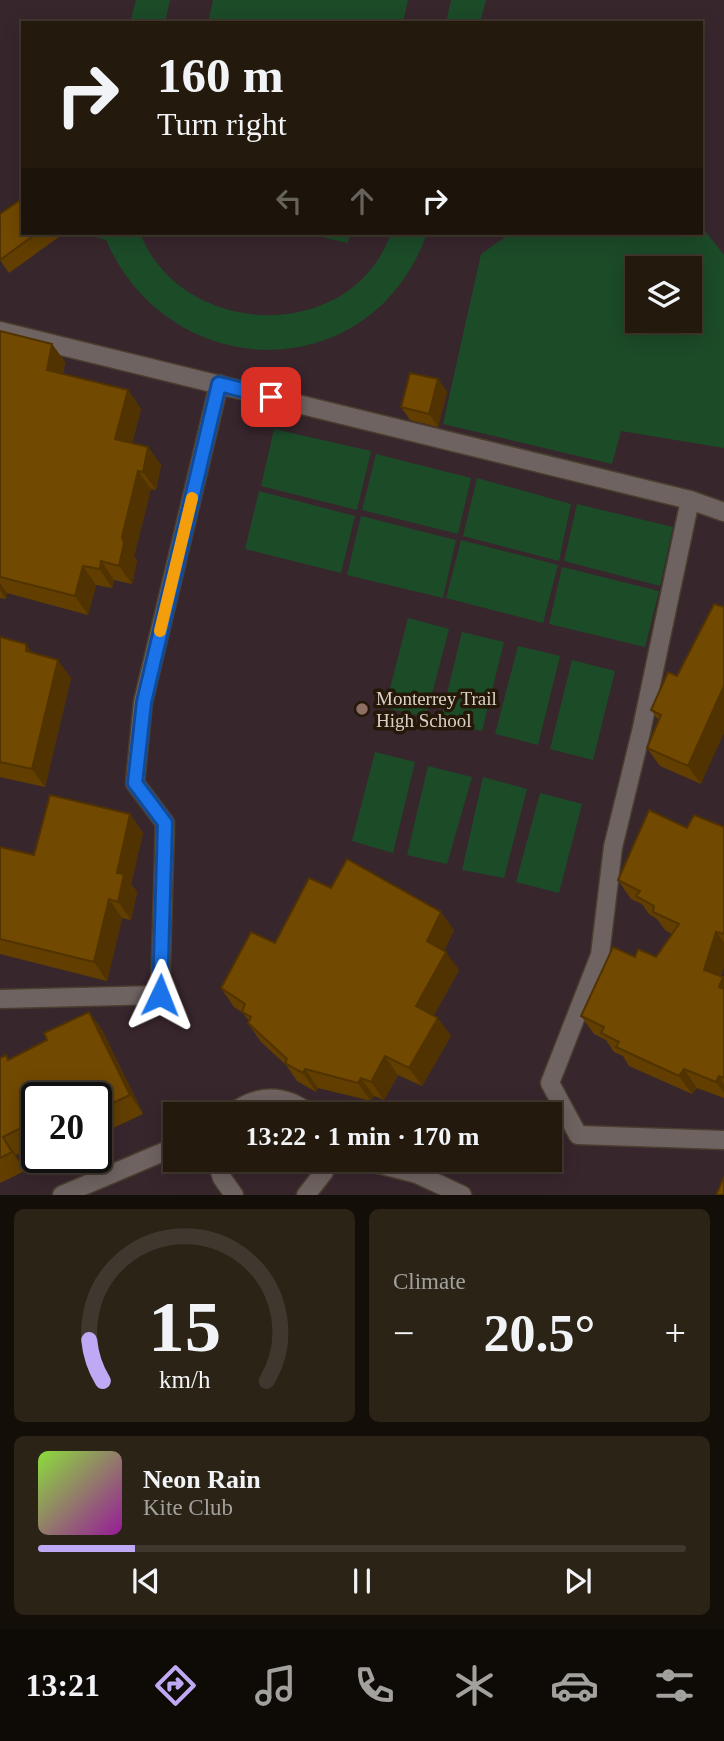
<!DOCTYPE html>
<meta charset="utf-8">
<style>
:root{--surface:#231a0d;--page:#2b2316;--text:#f1f3f6;--muted:#a3a19d;--line:#40382e;--accent:#bfa8f4}
body{margin:0;font-family:"Times New Roman",serif;background:var(--page);color:var(--text);height:100vh;display:flex;flex-direction:column;font-size:26px;white-space:nowrap}
*{box-sizing:border-box;margin:0}
p{font-size:23px;color:var(--muted)}
.icon{flex:none;width:38px;height:38px;fill:none;stroke:currentColor;stroke-width:2;stroke-linecap:round;stroke-linejoin:round}
.map{position:relative;height:1195px;overflow:hidden}
.side{display:flex;flex-direction:column;gap:14px;padding:14px;background:#130e07;flex:1}
.side>*{flex:none}
.hud{position:absolute;left:21px;top:21px;width:682px;height:214px;border-radius:0px;box-shadow:0 4px 18px #0003,0 0 0 2px var(--line);background:#231a0d;color:var(--text);overflow:hidden}
.buttons{position:absolute;left:625px;top:256px;display:grid;gap:14px}
.buttons a{display:grid;place-items:center;width:77px;height:77px;border-radius:0px;background:var(--surface);box-shadow:0 4px 18px #0003,0 0 0 2px var(--line);font-size:35px}
.speed{position:absolute;left:21px;top:1082px;display:flex;gap:14px;font-size:35px;font-weight:700;text-align:center}
.speed>*{display:grid;place-content:center;width:91px;height:91px;border-radius:50%;background:var(--surface);box-shadow:0 4px 18px #0003,0 0 0 2px var(--line);line-height:1}
.speed .limit{border:4px solid #111;border-radius:10px;background:#fff;color:#111}
.pin{position:absolute;display:grid;place-items:center;width:60px;height:60px;color:#fff;margin:-30px;border-radius:14px;box-shadow:0 4px 10px #0006}
.me{position:absolute;width:77px;margin:-38px;rotate:2deg;stroke-linejoin:round;filter:drop-shadow(0 0 5px #0008)}
.turn{display:flex;align-items:center;gap:24px;height:147px;padding:0 21px;font-size:32px}
.turn .icon{width:91px;height:91px;stroke-width:2.5}
.turn b{display:block;font-size:49px;line-height:60px}
.lanes{display:flex;align-items:center;height:66px;padding:0 21px;background:#0003;justify-content:center;gap:35px;direction:ltr}
.lanes .off{opacity:.35}
.big{font-size:52px;font-weight:700;line-height:1.1}
.side .tile{flex:1;display:flex;flex-direction:column;justify-content:center;gap:10px;min-width:0;padding:0 24px;border-radius:10px;background:var(--page)}
.side .dial{align-items:center;gap:0}
.dial svg{height:182px;overflow:visible;fill:none;stroke:var(--line);stroke-width:7;stroke-linecap:round;text-anchor:middle}
.dial text{fill:var(--text);stroke:none}
.song{display:flex;align-items:center;gap:21px}
.cover{width:84px;height:84px;border-radius:10px;background:linear-gradient(135deg,hsl(90 70% 55%),hsl(300 70% 35%))}
.played{height:7px;border-radius:4px;background:linear-gradient(90deg,var(--accent) 15%,var(--line) 15%)}
.keys{display:flex;justify-content:space-around;direction:ltr}
.heat{display:flex;justify-content:space-between;align-items:center;font-size:38px;direction:ltr}
.side .tiles{flex:1;display:grid;gap:14px;grid-template-columns:1fr 1fr}
.tile:last-child{grid-column:span 2}
.trip{position:absolute;left:163px;top:1102px;width:399px;height:70px;border-radius:0px;background:var(--surface);box-shadow:0 4px 18px #0003,0 0 0 2px var(--line);font-weight:700;line-height:70px;text-align:center}
.menu{display:flex;height:112px;justify-content:space-around;align-items:center;background:#0e0a05;color:var(--muted)}
.menu .icon{width:49px;height:49px}
.menu .current{color:var(--accent)}
.menu b{font-size:32px;color:var(--text)}
.map>svg:first-child{display:block}
</style>
<div class="map">
<svg width="724" height="1195" viewBox="0 0 724 1195">
<rect width="100%" height="100%" fill="#2f2211"/>
<path fill="#38262d" fill-rule="evenodd" d="M 0,0 L 724,0 L 724,1195 L 0,1195 ZM 23,23 L 702,23 L 702,233 L 23,233 ZM 637,268 L 690,268 L 690,320 L 637,320 ZM 37,1097 L 96,1097 L 96,1157 L 37,1157 ZM 175,1115 L 550,1115 L 550,1160 L 175,1160 Z"/>
<g fill="#1c4b28" fill-rule="evenodd">
<path d="M 136,0 L 170,0 L 165,23 L 130,23 Z"/>
<path d="M 213,0 L 408,0 L 403,23 L 208,23 Z"/>
<path d="M 451,0 L 486,0 L 480,23 L 446,23 Z"/>
<path d="M 702,227 L 724,255 L 724,448 L 621,431 L 612,464 L 443,424 L 481,254 L 511,233 L 702,233 ZM 637,268 L 690,268 L 690,320 L 637,320 Z"/>
<path d="M 80,233 L 140,233 C 182,340 352,345 391,233 L 427,233 C 373,388 170,387 106,240 Z"/>
<path d="M 304,233 L 350,233 L 348,243 Z"/>
<path d="M 274,429 L 371,451 L 357,510 L 261,486 Z"/>
<path d="M 376,454 L 471,478 L 458,534 L 362,510 Z"/>
<path d="M 477,478 L 571,504 L 559,561 L 463,536 Z"/>
<path d="M 259,491 L 355,516 L 341,573 L 245,549 Z"/>
<path d="M 577,504 L 673,527 L 660,586 L 564,561 Z"/>
<path d="M 361,516 L 456,540 L 443,598 L 347,575 Z"/>
<path d="M 461,540 L 558,565 L 543,623 L 446,598 Z"/>
<path d="M 562,567 L 659,591 L 645,647 L 549,624 Z"/>
<path d="M 408,618 L 449,629 L 426,717 L 385,708 Z"/>
<path d="M 462,632 L 504,642 L 482,731 L 440,722 Z"/>
<path d="M 518,646 L 560,656 L 538,745 L 495,734 Z"/>
<path d="M 572,660 L 615,671 L 593,760 L 550,749 Z"/>
<path d="M 375,752 L 415,762 L 393,853 L 352,841 Z"/>
<path d="M 428,766 L 472,777 L 447,864 L 407,855 Z"/>
<path d="M 483,777 L 527,789 L 504,878 L 462,870 Z"/>
<path d="M 540,793 L 582,804 L 559,893 L 516,882 Z"/>
</g>
<g fill="none" stroke-linecap="round" stroke-linejoin="round">
<g stroke="#4a3e2e" stroke-width="21">
<g id="minor">
<path d="M 0,331 L 690,500 L 724,512"/>
<path d="M 690,500 L 641,732 L 613,847 L 600,955 L 550,1083 L 578,1135 L 724,1140"/>
<path d="M 0,999 L 160,995 L 165,823 L 135,783 L 143,702 L 219,384"/>
<path d="M 230,1115 C 256,1093 286,1093 311,1115"/>
<path d="M 216,1160 L 222,1178 L 234,1195"/>
<path d="M 363,1160 L 417,1174 L 462,1195"/>
<path d="M 62,1195 L 175,1147"/>
<path d="M 306,1195 L 324,1172 L 326,1160"/>
</g>
</g>
<use href="#minor" stroke="#6f6361" stroke-width="18"/>
</g>
<g fill="#623f00">
<path d="M 23,233 L 62,233 L 63,234 L 9,273 L 0,260 Z"/>
<path d="M 0,331 L 52,344 L 65,362 L 63,374 L 128,390 L 141,409 L 132,443 L 148,447 L 161,465 L 156,490 L 151,489 L 134,556 L 137,561 L 132,584 L 114,580 L 112,588 L 96,585 L 88,615 L 7,593 L 6,599 L 0,598 Z"/>
<path d="M 438,379 L 447,392 L 438,427 L 410,420 L 401,407 Z"/>
<path d="M 0,637 L 33,653 L 71,678 L 45,787 L 0,777 Z"/>
<path d="M 668,672 L 701,784 L 660,766 L 647,748 L 659,721 L 651,710 Z"/>
<path d="M 130,814 L 143,833 L 131,884 L 137,892 L 131,920 L 122,918 L 107,981 L 0,954 L 0,847 L 34,855 Z"/>
<path d="M 724,827 L 724,966 L 721,976 L 724,978 L 724,1098 L 697,1088 L 692,1094 L 629,1066 L 623,1056 L 614,1052 L 606,1040 L 594,1034 L 581,1016 L 635,957 L 656,957 L 672,934 L 665,930 L 657,919 L 649,914 L 642,904 L 631,899 L 618,880 L 687,828 Z"/>
<path d="M 454,930 L 444,951 L 459,970 L 434,1015 L 451,1036 L 422,1086 L 398,1075 L 384,1100 L 374,1096 L 371,1101 L 318,1088 L 316,1092 L 297,1081 L 286,1065 L 261,1042 L 248,1023 L 249,1021 L 243,1013 L 234,1007 L 221,988 L 275,943 Z"/>
<path d="M 89,1012 L 102,1030 L 143,1114 L 96,1136 L 96,1097 L 37,1097 L 37,1145 L 16,1155 L 25,1171 L 0,1183 L 0,1058 L 9,1059 L 47,1040 Z"/>
</g>
<g fill="#503300">
<path d="M 52,344 L 65,362 L 59,388 L 47,370 Z"/>
<path d="M 438,379 L 447,392 L 438,427 L 429,414 Z"/>
<path d="M 128,390 L 141,409 L 128,458 L 115,439 Z"/>
<path d="M 148,447 L 161,465 L 156,490 L 143,472 Z"/>
<path d="M 138,471 L 151,489 L 134,556 L 137,561 L 132,584 L 119,566 L 122,537 Z"/>
<path d="M 101,561 L 114,580 L 112,588 L 100,569 Z"/>
<path d="M 83,566 L 96,585 L 88,615 L 75,596 Z"/>
<path d="M 0,583 L 7,593 L 6,599 L 0,590 Z"/>
<path d="M 26,644 L 39,662 L 26,651 Z"/>
<path d="M 58,660 L 71,678 L 45,787 L 32,769 Z"/>
<path d="M 724,686 L 724,733 L 701,784 L 688,766 Z"/>
<path d="M 130,814 L 143,833 L 131,884 L 137,892 L 131,920 L 118,902 L 117,873 Z"/>
<path d="M 109,899 L 122,918 L 107,981 L 94,962 Z"/>
<path d="M 441,912 L 454,930 L 440,959 L 427,941 Z"/>
<path d="M 716,932 L 724,942 L 724,966 L 717,988 L 704,970 Z"/>
<path d="M 446,952 L 459,970 L 429,1024 L 416,1006 Z"/>
<path d="M 723,977 L 724,978 L 724,993 L 719,987 Z"/>
<path d="M 89,1012 L 102,1030 L 143,1114 L 130,1095 Z"/>
<path d="M 438,1018 L 451,1036 L 422,1086 L 409,1068 Z"/>
<path d="M 385,1056 L 398,1075 L 384,1100 L 371,1082 Z"/>
<path d="M 305,1069 L 318,1088 L 316,1092 L 303,1073 Z"/>
<path d="M 684,1069 L 697,1088 L 692,1094 L 679,1076 Z"/>
<path d="M 719,1076 L 724,1084 L 724,1093 L 716,1082 Z"/>
<path d="M 361,1078 L 374,1096 L 371,1101 L 358,1083 Z"/>
<path d="M 3,1137 L 16,1155 L 25,1171 L 12,1152 Z"/>
</g>
<g fill="#724900" stroke="#503300" stroke-width="2">
<path d="M 23,198 L 23,233 L 37,233 L 0,260 L 0,214 Z"/>
<path d="M 0,331 L 52,344 L 47,370 L 128,390 L 115,439 L 148,447 L 143,472 L 138,471 L 122,537 L 124,543 L 119,566 L 101,561 L 100,569 L 83,566 L 75,596 L 0,577 Z"/>
<path d="M 410,373 L 438,379 L 429,414 L 401,407 Z"/>
<path d="M 714,604 L 724,607 L 724,686 L 688,766 L 647,748 L 661,715 L 651,710 L 668,672 L 677,676 Z"/>
<path d="M 0,637 L 26,644 L 26,651 L 58,660 L 32,769 L 0,762 Z"/>
<path d="M 50,795 L 130,814 L 117,873 L 124,874 L 118,902 L 109,899 L 94,962 L 0,939 L 0,847 L 34,855 Z"/>
<path d="M 649,810 L 687,828 L 694,815 L 724,827 L 724,934 L 716,932 L 704,970 L 723,977 L 719,987 L 724,989 L 724,1078 L 719,1076 L 716,1082 L 684,1069 L 679,1076 L 616,1047 L 619,1042 L 601,1033 L 604,1027 L 581,1016 L 613,947 L 635,957 L 638,949 L 656,957 L 679,924 L 653,912 L 654,906 L 636,896 L 640,891 L 618,880 Z"/>
<path d="M 347,859 L 441,912 L 427,941 L 446,952 L 416,1006 L 438,1018 L 409,1068 L 385,1056 L 371,1082 L 361,1078 L 358,1083 L 305,1069 L 303,1073 L 285,1063 L 287,1059 L 248,1023 L 251,1017 L 242,1012 L 245,1004 L 221,988 L 251,932 L 275,943 L 309,878 L 331,888 Z"/>
<path d="M 89,1012 L 130,1095 L 96,1111 L 96,1097 L 37,1097 L 37,1120 L 3,1137 L 12,1152 L 0,1158 L 0,1058 L 6,1055 L 8,1060 L 47,1040 L 44,1033 Z"/>
<path d="M 724,1177 L 724,1195 L 716,1195 Z"/>
</g>
<g fill="none" stroke-linecap="round" stroke-linejoin="round">
<g stroke="#114b97" stroke-width="18">
<path id="route" d="M 160,995 L 165,823 L 135,783 L 144,702 L 219,384 L 271,397"/>
</g>
<use href="#route" stroke="#1a73e8" stroke-width="12"/>
<path stroke="#f59e0b" stroke-width="12" d="M 160,631 L 192,498"/>
</g>
<circle fill="#8d6e63" stroke="#251808" stroke-width="2.5" cx="362" cy="709" r="7"/>
<g text-anchor="middle" stroke-width="7" stroke-linejoin="round" paint-order="stroke">
<g font-size="19" fill="#dad1c6" stroke="#251808" text-anchor="start">
<text x="376" y="705">Monterrey Trail<tspan x="376" dy="22">High School</tspan></text>
</g>
</g>
</svg>
<div class="buttons">
<a><svg class="icon" aria-label="layers" viewBox="0 0 24 24"><path d="M12 4l9 5-9 5-9-5zM3 14l9 5 9-5"/></svg></a>
</div>
<div class="speed"><div class="limit">20</div></div>
<div class="pin" style="left:271px;top:397px;background:#d93025"><svg class="icon" aria-label="arrive" viewBox="0 0 24 24"><path d="M6 21V4h12l-3 4 3 4H6"/></svg></div>
<svg class="me" style="left:160px;top:995px" viewBox="-20 -20 40 40"><path d="M0-17L14 15 0 8-14 15z" fill="#1a73e8" stroke="#fff" stroke-width="4"/></svg>
<div class="trip">13:22 · 1 min · 170 m</div>
<div class="hud">
<div class="turn"><svg class="icon" aria-label="right" viewBox="0 0 24 24"><path d="M7 20v-9h11M14 6l5 5-5 5"/></svg><div><b>160 m</b>Turn right</div></div>
<div class="lanes"><svg class="icon off" aria-label="left" viewBox="0 0 24 24"><path d="M17 20v-9H6M10 6l-5 5 5 5"/></svg><svg class="icon off" aria-label="ahead" viewBox="0 0 24 24"><path d="M12 20V5M6 11l6-6 6 6"/></svg><svg class="icon" aria-label="right" viewBox="0 0 24 24"><path d="M7 20v-9h11M14 6l5 5-5 5"/></svg></div>
</div>
</div>
<section class="side">
<div class="tiles">
<div class="tile dial"><svg viewBox="0 0 100 80">
<path d="M14 69A42 42 0 1 1 86 69"/>
<path d="M14 69A42 42 0 0 1 8 51" stroke="#bfa8f4"/>
<text x="50" y="56" font-size="32" font-weight="700">15</text>
<text x="50" y="72" font-size="11">km/h</text>
</svg></div>
<div class="tile"><p>Climate</p>
<div class="heat"><a>−</a><b class="big">20.5°</b><a>+</a></div>
</div>
<div class="tile">
<div class="song"><i class="cover"></i><div><b>Neon Rain</b><p>Kite Club</p></div></div>
<div class="played"></div>
<div class="keys"><svg class="icon" aria-label="previous" viewBox="0 0 24 24"><path d="M18 5L8 12l10 7zM5 5v14"/></svg><svg class="icon" aria-label="pause" viewBox="0 0 24 24"><path d="M8 5v14M16 5v14"/></svg><svg class="icon" aria-label="next" viewBox="0 0 24 24"><path d="M6 5l10 7-10 7zM19 5v14"/></svg></div>
</div>
</div>
</section>
<nav class="menu">
<b>13:21</b>
<svg class="icon current" aria-label="directions" viewBox="0 0 24 24"><path d="M12 3l9 9-9 9-9-9zM9 14v-3h6M13 9l2 2-2 2"/></svg>
<svg class="icon" aria-label="music" viewBox="0 0 24 24"><path d="M9 18V5l10-2v13"/><circle cx="6" cy="18" r="3"/><circle cx="16" cy="16" r="3"/></svg>
<svg class="icon" aria-label="phone" viewBox="0 0 24 24"><path d="M5 4h4l2 5-3 2q2 4 5 5l2-3 5 2v4C11 20 4 13 5 4z"/></svg>
<svg class="icon" aria-label="climate" viewBox="0 0 24 24"><path d="M12 3v18M4 7l16 10M4 17L20 7"/></svg>
<svg class="icon" aria-label="car" viewBox="0 0 24 24"><path d="M5 17H2v-5l4-1 3-4h7l3 4 3 1v5h-3M9 17h6M6 11h13"/><circle cx="7" cy="17" r="2"/><circle cx="17" cy="17" r="2"/></svg>
<svg class="icon" aria-label="filters" viewBox="0 0 24 24"><path d="M4 7h16M4 17h16"/><circle cx="9" cy="7" r="2"/><circle cx="15" cy="17" r="2"/></svg>
</nav>
